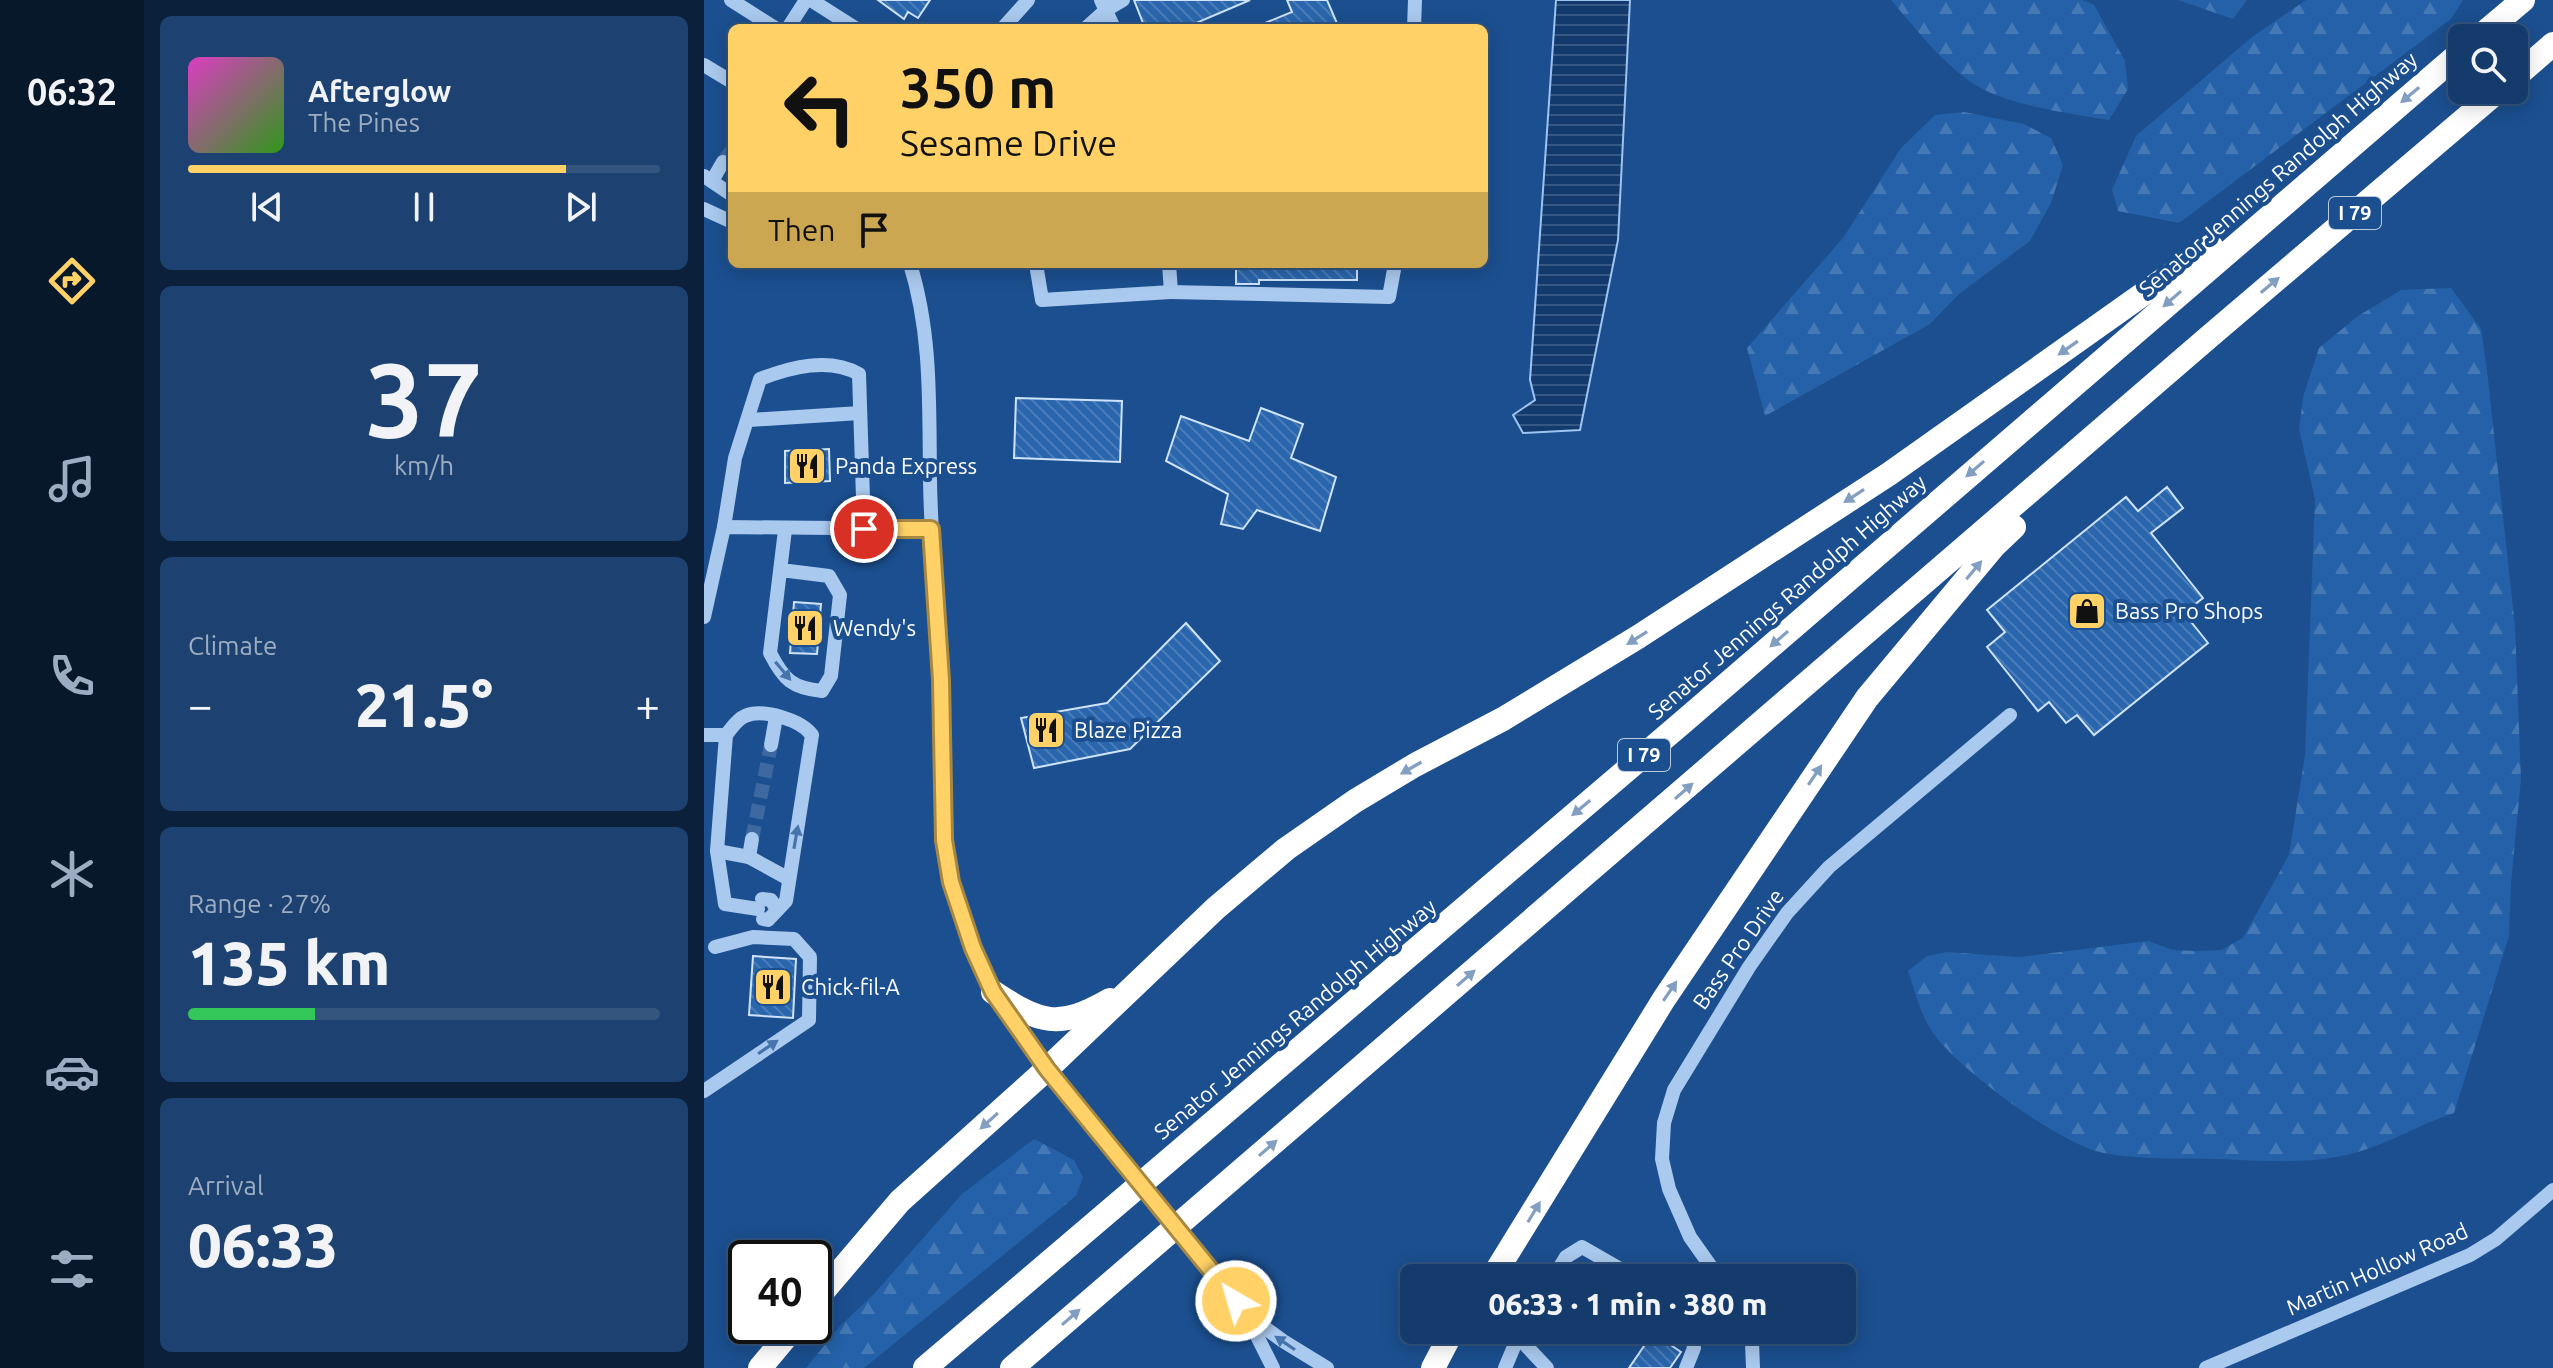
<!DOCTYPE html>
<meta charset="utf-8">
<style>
:root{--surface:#143b6b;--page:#1d4271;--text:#f1f3f6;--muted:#9dadc1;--line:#33557e;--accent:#ffd166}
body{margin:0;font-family:Ubuntu,sans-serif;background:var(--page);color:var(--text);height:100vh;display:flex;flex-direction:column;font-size:30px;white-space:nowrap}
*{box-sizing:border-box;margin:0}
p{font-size:26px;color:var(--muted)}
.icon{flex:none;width:44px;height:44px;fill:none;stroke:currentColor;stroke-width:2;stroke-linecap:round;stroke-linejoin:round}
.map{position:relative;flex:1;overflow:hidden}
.sheet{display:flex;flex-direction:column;gap:16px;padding:16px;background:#0b203b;width:560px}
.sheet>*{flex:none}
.guide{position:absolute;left:24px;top:24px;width:760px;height:244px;border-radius:12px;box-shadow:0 4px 20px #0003,0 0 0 2px var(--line);background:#ffd166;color:#111;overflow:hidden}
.tools{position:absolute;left:1744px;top:24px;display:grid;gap:16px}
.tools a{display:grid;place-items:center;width:80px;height:80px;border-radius:12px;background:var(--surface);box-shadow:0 4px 20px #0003,0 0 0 2px var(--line);font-size:40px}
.speed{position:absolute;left:24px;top:1240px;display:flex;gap:16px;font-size:40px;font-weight:700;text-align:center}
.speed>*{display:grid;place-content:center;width:104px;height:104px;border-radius:50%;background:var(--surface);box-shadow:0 4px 20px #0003,0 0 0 2px var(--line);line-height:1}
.speed .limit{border:4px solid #111;border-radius:12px;background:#fff;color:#111}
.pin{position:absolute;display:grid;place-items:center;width:68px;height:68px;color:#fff;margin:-34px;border:4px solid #fff;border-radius:50%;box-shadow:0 2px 8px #0007}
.me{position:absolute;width:88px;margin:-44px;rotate:322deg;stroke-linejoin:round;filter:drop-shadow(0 0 6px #0008)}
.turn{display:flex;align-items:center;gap:28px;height:168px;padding:0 40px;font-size:36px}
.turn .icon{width:104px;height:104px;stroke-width:2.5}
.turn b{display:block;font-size:56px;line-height:68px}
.then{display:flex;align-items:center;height:76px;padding:0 40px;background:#0003;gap:16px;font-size:30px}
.big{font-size:60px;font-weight:800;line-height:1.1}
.sheet .widget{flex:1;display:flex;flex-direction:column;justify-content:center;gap:12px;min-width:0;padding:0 28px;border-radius:12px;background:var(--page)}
.sheet .dial{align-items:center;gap:0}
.dial b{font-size:104px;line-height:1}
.song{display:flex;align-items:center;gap:24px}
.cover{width:96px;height:96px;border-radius:12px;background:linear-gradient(135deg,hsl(310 70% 55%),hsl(110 70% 35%))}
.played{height:8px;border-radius:4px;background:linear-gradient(90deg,var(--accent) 80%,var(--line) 80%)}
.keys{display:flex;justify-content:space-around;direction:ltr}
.heat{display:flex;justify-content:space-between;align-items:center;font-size:44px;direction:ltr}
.charge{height:12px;border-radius:6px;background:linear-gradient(90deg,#34c759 27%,var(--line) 0)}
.trip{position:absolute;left:696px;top:1264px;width:456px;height:80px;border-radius:12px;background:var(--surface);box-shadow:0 4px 20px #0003,0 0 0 2px var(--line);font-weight:800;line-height:80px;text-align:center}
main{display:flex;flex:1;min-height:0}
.menu{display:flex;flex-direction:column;width:144px;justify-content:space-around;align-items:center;background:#08182b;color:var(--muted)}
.menu .icon{width:56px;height:56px}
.menu .current{color:var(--accent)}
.menu b{font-size:36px;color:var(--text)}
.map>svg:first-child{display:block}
</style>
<main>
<nav class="menu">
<b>06:32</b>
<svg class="icon current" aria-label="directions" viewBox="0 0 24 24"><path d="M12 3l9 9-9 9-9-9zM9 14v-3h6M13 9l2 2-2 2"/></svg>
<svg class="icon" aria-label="music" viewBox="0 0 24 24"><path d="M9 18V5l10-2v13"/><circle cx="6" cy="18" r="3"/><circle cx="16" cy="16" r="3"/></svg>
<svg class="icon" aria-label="phone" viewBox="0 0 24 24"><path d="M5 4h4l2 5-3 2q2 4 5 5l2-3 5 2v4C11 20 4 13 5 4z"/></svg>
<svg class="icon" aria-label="climate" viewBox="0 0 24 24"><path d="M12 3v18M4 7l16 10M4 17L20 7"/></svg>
<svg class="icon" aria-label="car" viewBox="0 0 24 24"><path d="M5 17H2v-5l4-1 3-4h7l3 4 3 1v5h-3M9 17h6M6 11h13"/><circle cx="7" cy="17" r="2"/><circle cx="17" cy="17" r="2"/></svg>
<svg class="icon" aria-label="filters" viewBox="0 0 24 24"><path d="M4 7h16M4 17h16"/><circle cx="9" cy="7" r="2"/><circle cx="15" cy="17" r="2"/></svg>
</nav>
<section class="sheet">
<div class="widget">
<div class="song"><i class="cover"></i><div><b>Afterglow</b><p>The Pines</p></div></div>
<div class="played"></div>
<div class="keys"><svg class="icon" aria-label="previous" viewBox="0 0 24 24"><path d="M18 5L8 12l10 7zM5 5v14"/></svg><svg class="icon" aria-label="pause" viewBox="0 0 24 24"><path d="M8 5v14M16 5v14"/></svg><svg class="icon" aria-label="next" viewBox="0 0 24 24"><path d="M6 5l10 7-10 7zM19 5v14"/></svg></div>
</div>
<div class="widget dial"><b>37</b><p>km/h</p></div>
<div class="widget"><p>Climate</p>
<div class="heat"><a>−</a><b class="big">21.5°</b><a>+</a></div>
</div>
<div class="widget"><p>Range · 27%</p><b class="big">135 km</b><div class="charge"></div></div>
<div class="widget"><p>Arrival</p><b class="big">06:33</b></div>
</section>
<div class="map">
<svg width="1849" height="1368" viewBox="0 0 1849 1368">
<defs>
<pattern id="forest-firs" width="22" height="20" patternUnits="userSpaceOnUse" patternTransform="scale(2)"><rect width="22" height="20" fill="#2461a8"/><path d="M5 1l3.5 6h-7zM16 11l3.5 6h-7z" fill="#4579b5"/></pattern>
<pattern id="water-rules" width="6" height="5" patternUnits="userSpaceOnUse" patternTransform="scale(2)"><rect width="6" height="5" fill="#123a6d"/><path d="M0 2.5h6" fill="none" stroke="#365883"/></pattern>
<pattern id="building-back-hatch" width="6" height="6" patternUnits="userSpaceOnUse" patternTransform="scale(2)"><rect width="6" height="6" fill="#2a66ad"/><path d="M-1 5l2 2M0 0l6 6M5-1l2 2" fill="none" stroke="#4a7db9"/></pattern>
</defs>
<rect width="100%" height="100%" fill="#1b4f8f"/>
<g fill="url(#forest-firs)">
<path d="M 1187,0 L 1379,0 L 1390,5 L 1421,61 L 1424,89 L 1405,120 C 1364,113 1297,105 1264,80 C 1234,58 1211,28 1187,0 Z"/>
<path d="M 1474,0 L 1543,0 L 1529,19 Z"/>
<path d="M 1602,0 L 1759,0 L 1747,19 L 1475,223 L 1414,211 L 1408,190 L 1432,136 L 1548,37 Z"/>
<path d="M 1260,112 L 1320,124 L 1347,138 L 1359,165 L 1347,203 L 1326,241 L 1255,294 L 1226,324 L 1061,416 L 1043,348 L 1139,238 L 1197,148 L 1231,115 Z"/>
<path d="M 1747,288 L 1777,329 L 1784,379 L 1811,626 L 1817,779 L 1807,883 L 1805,936 L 1750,1113 C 1717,1124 1687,1142 1654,1152 C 1610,1165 1561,1161 1515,1159 C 1477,1158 1437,1160 1400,1153 C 1358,1146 1259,1072 1232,1037 C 1217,1018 1212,994 1204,971 L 1223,956 L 1243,952 L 1315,957 L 1444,941 L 1469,950 L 1492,951 L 1517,950 L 1539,938 L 1585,855 L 1601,755 L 1611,499 L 1595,429 L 1599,397 L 1615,348 L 1654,316 L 1697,290 Z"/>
<path d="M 330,1139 L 370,1160 L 379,1177 L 372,1196 L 160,1368 L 102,1368 L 136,1326 L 170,1294 L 258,1194 Z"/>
</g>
<path fill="url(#water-rules)" stroke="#9cc4f0" stroke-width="2" d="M 852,0 L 926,0 L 914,240 L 876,430 L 819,433 L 809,415 L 831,400 L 826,380 Z"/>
<g fill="url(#building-back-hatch)" stroke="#cfe3fa" stroke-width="2">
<path d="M 174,0 L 226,0 L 214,18 L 204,12 L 200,19 Z"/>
<path d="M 430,0 L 546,0 L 492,23 L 494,28 L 441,28 Z"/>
<path d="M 583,0 L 623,0 L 635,28 L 549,28 L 588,12 Z"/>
<path d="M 532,264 L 653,264 L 653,280 L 555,280 L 555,284 L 532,284 Z"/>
<path d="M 312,398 L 418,401 L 416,462 L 310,458 Z"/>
<path d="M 557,408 L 599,424 L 587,458 L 632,477 L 616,531 L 553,510 L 539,529 L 517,524 L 524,494 L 462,461 L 477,416 L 545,441 Z"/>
<path d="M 125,449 L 126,481 L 81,483 L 81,451 Z"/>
<path d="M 1463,487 L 1479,508 L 1447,533 L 1499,598 L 1480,613 L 1504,643 L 1390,735 L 1373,715 L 1362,723 L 1345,702 L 1334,711 L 1283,647 L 1301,632 L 1283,610 L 1422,497 L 1434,511 Z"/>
<path d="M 90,602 L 117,604 L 113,654 L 86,653 Z"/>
<path d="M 482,623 L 516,661 L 426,749 L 330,768 L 317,718 L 403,703 Z"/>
<path d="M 49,956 L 92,959 L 89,1018 L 45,1015 Z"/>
<path d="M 949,1333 L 977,1352 L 966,1368 L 925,1368 Z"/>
</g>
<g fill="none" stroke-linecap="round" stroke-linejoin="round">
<g stroke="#3d69a0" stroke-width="14" stroke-dasharray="14 7" stroke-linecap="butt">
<path d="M 19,162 L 28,150"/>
<path d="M 48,839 L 67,745"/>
</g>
<g stroke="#a9c9ee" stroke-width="14">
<path d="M 27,0 L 71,28"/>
<path d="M 107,0 L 151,28"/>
<path d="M 397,0 L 410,28"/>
<path d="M 84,28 L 102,0"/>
<path d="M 299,28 L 324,0"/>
<path d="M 382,28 L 402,10 L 419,0"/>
<path d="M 710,28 L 711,0"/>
<path d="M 0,65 L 28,82"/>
<path d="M 0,176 L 28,195"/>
<path d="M 8,181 L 19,162"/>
<path d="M 0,209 L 28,222"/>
<path d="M 206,264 C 228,334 225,407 226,480 C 227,546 234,612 237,679 C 239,733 235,788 241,842 C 252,946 309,1029 375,1107"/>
<path d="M 332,264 L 338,300 L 467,292 L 465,264"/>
<path d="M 467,292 L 685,297 L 691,264"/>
<path d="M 45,420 L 156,413"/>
<path d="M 20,527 L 31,458 L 56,379 C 87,367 125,357 155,374 L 160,529"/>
<path d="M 77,570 L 125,576 L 136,595 L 127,676 L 118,691 C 88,688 80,680 66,653 L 81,530"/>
<path d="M 0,617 L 20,527 L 227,529"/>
<path d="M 0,735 L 22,735 L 13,851 L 21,904 L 54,909"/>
<path d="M 22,735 C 27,729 33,719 41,716 C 59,708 97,720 108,735 L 82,901 L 64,920 L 59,919"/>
<path d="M 67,745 L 72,717"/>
<path d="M 13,851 L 45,857 L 48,839"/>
<path d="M 45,857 L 85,879"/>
<path d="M 58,899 L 67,900 L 73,910"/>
<path d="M 0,1091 L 105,1020 L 106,957 L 90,939 L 49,937 L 11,947"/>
<path d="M 849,1278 L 862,1257 L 878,1247 L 932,1278"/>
<path d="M 1015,1278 L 986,1237 L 965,1189 L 958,1159 L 960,1123 L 970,1090 L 1045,967 L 1083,913 L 1125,867 L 1306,715"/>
<path d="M 522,1288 L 542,1314 L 569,1368"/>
<path d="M 542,1314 L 579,1341 L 623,1368"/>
<path d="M 818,1330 L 814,1337 L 843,1368"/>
<path d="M 1044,1330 L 1048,1342 L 1049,1368"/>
<path d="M 801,1368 L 814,1337"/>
<path d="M 982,1368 L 990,1348 L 987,1330"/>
<path d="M 1502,1368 L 1766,1255 L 1792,1239 L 1849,1190"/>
</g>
<g stroke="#fff" stroke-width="24">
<path d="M 1774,38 L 1819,0"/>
<path d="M 1810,78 L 1849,44"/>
<path d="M 289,992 C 336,1023 354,1030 406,1000"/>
<path d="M 788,1278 L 960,999 L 1163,698 L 1290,546 L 1310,527"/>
<path d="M 110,1302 L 196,1201 L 343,1069 L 512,908 L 582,849 L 651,801 L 711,765 L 799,719 L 934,637 L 1185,474 L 1507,246"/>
<path d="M 56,1368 L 91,1326"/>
<path d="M 221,1368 L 979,722 L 1758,51"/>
<path d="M 308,1368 L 1506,336 L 1795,90"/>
<path d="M 729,1368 L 749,1330"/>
</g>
<path stroke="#a9c9ee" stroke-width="14" d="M 375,1107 L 522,1288"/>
</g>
<defs><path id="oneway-solid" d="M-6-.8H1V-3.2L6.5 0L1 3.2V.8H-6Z" transform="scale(2)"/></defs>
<g fill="#829ec1">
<use href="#oneway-solid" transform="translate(1706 95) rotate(140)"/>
<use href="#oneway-solid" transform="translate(1566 285) rotate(-40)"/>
<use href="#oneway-solid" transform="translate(1468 299) rotate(139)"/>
<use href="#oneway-solid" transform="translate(1364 348) rotate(145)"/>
<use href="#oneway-solid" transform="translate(1271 469) rotate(139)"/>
<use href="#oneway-solid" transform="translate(1150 496) rotate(147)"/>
<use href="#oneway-solid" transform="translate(1270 570) rotate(-50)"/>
<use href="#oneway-solid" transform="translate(933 638) rotate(148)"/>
<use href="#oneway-solid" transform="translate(1075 639) rotate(139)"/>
<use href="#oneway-solid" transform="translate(707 768) rotate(150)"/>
<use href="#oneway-solid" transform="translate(1111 775) rotate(-56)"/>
<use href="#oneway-solid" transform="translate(980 791) rotate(-41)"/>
<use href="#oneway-solid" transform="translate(877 808) rotate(140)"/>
<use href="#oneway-solid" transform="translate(762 978) rotate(-41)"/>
<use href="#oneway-solid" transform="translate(966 991) rotate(-56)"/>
<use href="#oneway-solid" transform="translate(285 1121) rotate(138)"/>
<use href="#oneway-solid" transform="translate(564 1148) rotate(-41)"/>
<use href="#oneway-solid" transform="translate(830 1212) rotate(-59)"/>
<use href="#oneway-solid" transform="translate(367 1317) rotate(-41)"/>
</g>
<g fill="#4674ac">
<use href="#oneway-solid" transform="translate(79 671) rotate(50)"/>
<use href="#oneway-solid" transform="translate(92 837) rotate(-80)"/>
<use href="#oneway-solid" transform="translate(64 1047) rotate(-34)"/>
<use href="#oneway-solid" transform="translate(581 1343) rotate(-146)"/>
</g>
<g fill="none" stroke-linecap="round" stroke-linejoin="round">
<g stroke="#a68842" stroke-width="20">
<path id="route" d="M 160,529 L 227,529 L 237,680 L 240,840 L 247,882 L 269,948 L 289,992 L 343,1069 L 532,1301"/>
</g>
<use href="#route" stroke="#ffd166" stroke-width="14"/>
</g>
<defs>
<g id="restaurant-square" transform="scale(2)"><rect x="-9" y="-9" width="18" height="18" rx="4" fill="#ffd166" stroke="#1b4f8f"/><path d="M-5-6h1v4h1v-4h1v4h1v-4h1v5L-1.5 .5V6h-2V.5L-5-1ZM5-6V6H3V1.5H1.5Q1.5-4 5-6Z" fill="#111"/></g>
<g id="shop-square" transform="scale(2)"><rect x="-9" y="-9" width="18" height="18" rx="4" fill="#ffd166" stroke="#1b4f8f"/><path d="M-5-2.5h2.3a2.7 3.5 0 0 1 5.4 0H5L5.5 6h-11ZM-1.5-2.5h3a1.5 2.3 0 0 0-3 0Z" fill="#111"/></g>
</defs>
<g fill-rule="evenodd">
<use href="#restaurant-square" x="103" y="466"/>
<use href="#shop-square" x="1383" y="611"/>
<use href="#restaurant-square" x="101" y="628"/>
<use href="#restaurant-square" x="342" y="730"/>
<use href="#restaurant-square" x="69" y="987"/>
</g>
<g text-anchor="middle" stroke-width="8" stroke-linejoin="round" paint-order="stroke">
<g fill="#1b4f8f" stroke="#bbcadd" stroke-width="2">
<rect x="1625" y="197" width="52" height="32" rx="6"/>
<rect x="914" y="739" width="52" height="32" rx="6"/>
</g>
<g font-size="20" font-weight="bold" fill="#fff">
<text x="1651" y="220">I 79</text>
<text x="940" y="762">I 79</text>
</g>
<g font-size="22" fill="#fff" stroke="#1b4f8f">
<text transform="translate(1574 174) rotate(-41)" y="8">Senator Jennings Randolph Highway</text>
<text transform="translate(1083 597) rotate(-41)" y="8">Senator Jennings Randolph Highway</text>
<text transform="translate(1034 949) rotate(-55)" y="8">Bass Pro Drive</text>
<text transform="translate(591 1019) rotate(-40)" y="8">Senator Jennings Randolph Highway</text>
<text transform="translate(1673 1269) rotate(-24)" y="8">Martin Hollow Road</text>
</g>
<g font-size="22" fill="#fff" stroke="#1b4f8f" text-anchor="start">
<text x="131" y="474">Panda Express</text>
<text x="1411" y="619">Bass Pro Shops</text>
<text x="129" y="636">Wendy's</text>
<text x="370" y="738">Blaze Pizza</text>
<text x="97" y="995">Chick-fil-A</text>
</g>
</g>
</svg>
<div class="tools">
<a><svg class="icon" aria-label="search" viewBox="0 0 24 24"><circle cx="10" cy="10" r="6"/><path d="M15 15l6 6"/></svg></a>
</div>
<div class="speed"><div class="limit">40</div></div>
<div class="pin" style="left:160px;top:529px;background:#d93025"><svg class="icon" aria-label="arrive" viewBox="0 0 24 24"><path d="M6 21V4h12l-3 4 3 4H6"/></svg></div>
<svg class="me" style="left:532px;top:1301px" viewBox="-20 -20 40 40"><circle r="17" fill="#ffd166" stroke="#fff" stroke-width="3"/><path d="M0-11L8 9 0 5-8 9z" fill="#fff"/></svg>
<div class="trip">06:33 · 1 min · 380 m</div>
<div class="guide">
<div class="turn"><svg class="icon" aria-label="left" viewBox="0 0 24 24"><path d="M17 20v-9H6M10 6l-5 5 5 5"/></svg><div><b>350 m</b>Sesame Drive</div></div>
<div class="then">Then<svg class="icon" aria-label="arrive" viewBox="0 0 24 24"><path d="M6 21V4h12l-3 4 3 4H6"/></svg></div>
</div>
</div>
</main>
